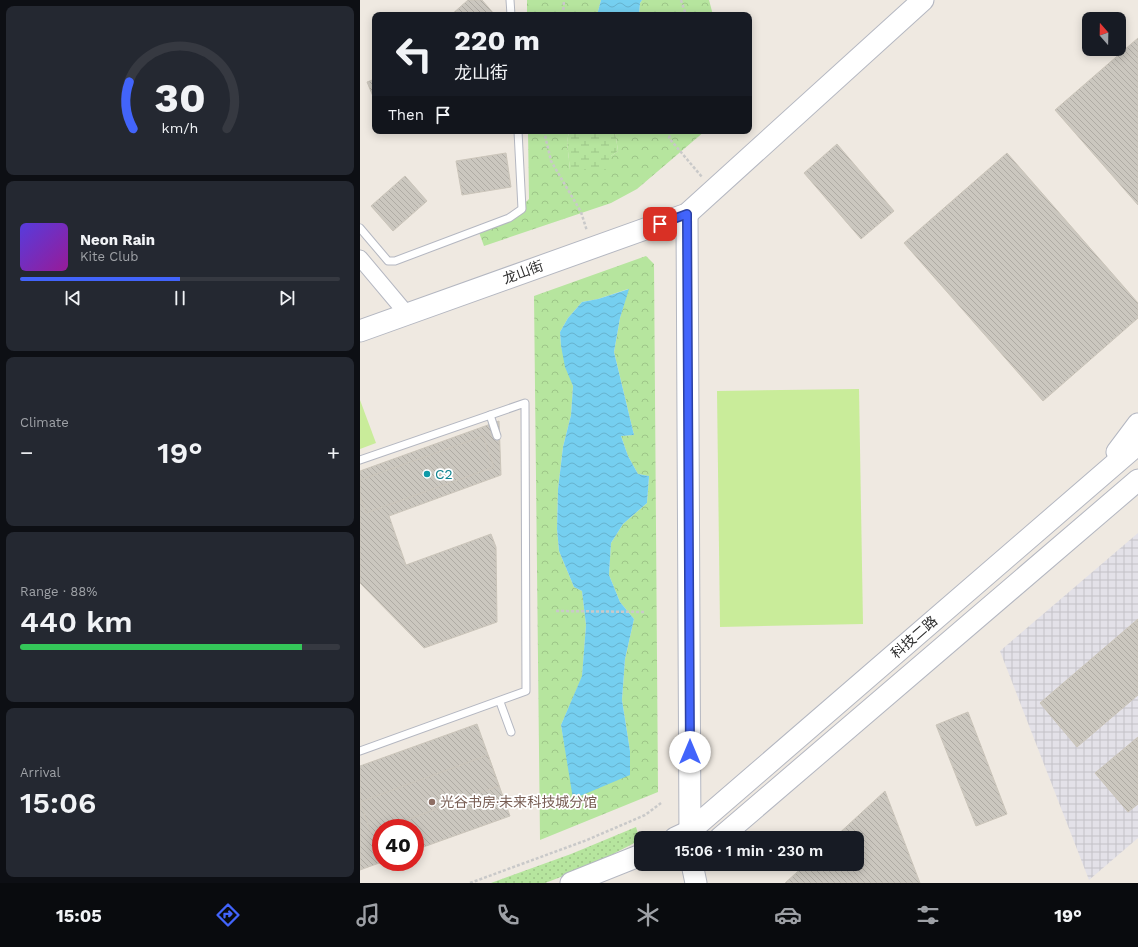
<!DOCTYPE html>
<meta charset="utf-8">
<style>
:root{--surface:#171b24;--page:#242831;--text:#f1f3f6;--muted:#9ea1a6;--line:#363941;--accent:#4264fb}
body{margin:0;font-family:"Work Sans","Noto Sans SC",sans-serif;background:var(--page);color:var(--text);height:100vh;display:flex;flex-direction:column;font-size:15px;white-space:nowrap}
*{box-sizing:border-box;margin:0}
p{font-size:13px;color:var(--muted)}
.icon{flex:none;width:22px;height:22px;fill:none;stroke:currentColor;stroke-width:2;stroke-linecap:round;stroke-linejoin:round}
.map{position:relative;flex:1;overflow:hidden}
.drawer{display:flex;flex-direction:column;gap:6px;padding:6px;background:#0d0f14;width:360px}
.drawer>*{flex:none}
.guide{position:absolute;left:12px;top:12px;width:380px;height:122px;border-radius:8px;box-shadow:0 2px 10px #0003;background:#171b24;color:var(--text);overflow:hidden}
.needle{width:26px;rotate:340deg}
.fabs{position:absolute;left:722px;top:12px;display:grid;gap:8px}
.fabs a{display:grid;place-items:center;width:44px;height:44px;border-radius:8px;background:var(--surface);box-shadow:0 2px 10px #0003;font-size:20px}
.speed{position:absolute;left:12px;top:819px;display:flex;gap:8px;font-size:20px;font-weight:700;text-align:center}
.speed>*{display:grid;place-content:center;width:52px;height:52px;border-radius:50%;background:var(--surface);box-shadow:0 2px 10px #0003;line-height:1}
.speed .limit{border:6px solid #d22;background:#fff;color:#111}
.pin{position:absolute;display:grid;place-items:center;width:34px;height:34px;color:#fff;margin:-17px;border-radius:8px;box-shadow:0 2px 6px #0006}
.me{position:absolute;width:44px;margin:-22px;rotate:0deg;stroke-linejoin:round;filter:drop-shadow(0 0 3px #0008)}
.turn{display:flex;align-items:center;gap:14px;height:84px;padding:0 16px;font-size:18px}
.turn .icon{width:52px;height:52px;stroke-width:2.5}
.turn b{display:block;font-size:28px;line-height:34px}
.then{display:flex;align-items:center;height:38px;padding:0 16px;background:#0003;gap:8px;font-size:15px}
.big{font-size:30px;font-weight:600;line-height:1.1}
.drawer .tile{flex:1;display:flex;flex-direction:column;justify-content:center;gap:6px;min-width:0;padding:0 14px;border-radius:8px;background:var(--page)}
.drawer .dial{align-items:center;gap:0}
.dial svg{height:104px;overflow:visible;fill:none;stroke:var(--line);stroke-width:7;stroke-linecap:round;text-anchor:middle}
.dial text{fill:var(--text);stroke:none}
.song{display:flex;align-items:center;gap:12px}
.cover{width:48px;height:48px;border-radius:6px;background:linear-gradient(135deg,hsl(250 70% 55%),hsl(300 70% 35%))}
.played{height:4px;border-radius:2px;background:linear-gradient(90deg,var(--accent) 50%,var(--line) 50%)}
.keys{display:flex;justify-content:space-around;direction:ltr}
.heat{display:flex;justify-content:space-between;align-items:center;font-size:22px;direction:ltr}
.charge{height:6px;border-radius:3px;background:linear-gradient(90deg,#34c759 88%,var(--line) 0)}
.trip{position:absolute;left:274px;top:831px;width:230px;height:40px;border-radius:8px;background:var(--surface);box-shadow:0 2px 10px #0003;font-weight:600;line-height:40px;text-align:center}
.tab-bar{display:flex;height:64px;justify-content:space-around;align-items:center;background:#090b0e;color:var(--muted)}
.tab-bar .icon{width:28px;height:28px}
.tab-bar .active{color:var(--accent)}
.tab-bar b{font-size:18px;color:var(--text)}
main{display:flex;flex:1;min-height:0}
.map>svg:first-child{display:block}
</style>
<main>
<section class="drawer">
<div class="tile dial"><svg viewBox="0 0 100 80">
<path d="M14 69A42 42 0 1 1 86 69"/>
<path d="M14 69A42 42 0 0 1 11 33" stroke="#4264fb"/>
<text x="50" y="56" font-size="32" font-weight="700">30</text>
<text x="50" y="72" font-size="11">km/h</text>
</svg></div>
<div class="tile">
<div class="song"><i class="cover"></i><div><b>Neon Rain</b><p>Kite Club</p></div></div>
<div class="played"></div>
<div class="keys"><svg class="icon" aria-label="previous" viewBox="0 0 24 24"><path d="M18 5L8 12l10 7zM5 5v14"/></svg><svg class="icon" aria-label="pause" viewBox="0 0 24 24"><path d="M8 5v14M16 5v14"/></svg><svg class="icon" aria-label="next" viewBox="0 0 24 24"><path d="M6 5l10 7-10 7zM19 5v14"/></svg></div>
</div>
<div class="tile"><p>Climate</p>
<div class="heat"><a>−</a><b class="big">19°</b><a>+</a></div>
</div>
<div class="tile"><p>Range · 88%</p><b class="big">440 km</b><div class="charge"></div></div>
<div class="tile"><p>Arrival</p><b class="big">15:06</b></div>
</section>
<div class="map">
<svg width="778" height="883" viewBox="0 0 778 883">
<defs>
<pattern id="industrial-grid" width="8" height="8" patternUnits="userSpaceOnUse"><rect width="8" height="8" fill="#e3e1e8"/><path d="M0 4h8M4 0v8" fill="none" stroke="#c3c1c7"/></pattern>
<pattern id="grass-dots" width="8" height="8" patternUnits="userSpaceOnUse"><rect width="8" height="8" fill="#b6e59e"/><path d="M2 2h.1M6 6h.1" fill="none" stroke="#9dc588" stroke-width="1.8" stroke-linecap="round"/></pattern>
<pattern id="forest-crowns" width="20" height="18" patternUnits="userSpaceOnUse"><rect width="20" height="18" fill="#b6e59e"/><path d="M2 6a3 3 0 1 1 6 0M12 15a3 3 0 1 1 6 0" fill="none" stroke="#9dc588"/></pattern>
<pattern id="wetland-marsh" width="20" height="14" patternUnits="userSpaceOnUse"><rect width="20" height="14" fill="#b6e59e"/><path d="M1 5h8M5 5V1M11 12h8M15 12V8" fill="none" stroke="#9dc588"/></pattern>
<pattern id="water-waves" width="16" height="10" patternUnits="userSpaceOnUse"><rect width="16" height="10" fill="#75cff0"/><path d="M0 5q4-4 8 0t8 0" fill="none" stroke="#66b2ce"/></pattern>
<pattern id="building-back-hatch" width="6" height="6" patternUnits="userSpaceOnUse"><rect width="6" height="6" fill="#cbc7bf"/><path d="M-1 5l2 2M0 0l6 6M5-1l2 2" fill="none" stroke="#afaba4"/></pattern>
</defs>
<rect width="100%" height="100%" fill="#efe9e1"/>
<path fill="url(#industrial-grid)" d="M 778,533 L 778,838 L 729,880 L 640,651 Z"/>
<path fill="url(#grass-dots)" d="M 276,827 L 280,840 L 230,866 L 185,883 L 131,883 L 211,854 Z"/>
<g fill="url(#forest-crowns)" fill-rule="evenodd">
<path d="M 167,0 L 241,0 L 237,15 L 167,15 Z"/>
<path d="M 282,0 L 349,0 L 353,15 L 279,15 L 280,3 Z"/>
<path d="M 168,131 L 209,131 L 207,142 L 210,170 L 251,156 L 258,151 L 255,131 L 345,131 L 277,189 L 251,203 L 124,246 L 117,227 L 155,213 L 169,199 Z"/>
<path d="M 286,256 L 294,264 L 298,792 L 180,840 L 174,296 ZM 268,289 L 260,318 L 254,352 L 274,435 L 261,436 L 268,456 L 278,474 L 289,476 L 287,503 L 263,524 L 251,543 L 249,575 L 260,602 L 274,619 L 265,659 L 262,700 L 270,751 L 214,798 L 201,725 L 222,677 L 226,625 L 222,591 L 214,587 L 199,551 L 197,529 L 198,489 L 203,447 L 211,415 L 213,386 L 201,346 L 200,332 L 208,318 L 222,302 L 238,299 Z"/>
</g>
<path fill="url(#wetland-marsh)" d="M 209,131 L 255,131 L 258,151 L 251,156 L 249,170 L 210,170 L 207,142 Z"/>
<g fill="#c9ec9a">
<path d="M 499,389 L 503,624 L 360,627 L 357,391 Z"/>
<path d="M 0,400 L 16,443 L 0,449 Z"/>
</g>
<g fill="url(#water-waves)">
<path d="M 241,0 L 282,0 L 280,3 L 279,15 L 237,15 Z"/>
<path d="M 269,289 L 260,318 L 254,352 L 274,435 L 261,436 L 268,456 L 278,474 L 289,476 L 287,503 L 263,524 L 251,543 L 249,575 L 260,602 L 274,619 L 265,659 L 262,700 L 270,751 L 270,775 L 213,799 L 201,725 L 222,676 L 226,625 L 222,591 L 214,587 L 199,551 L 197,529 L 198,489 L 203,447 L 211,415 L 213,386 L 205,367 L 201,346 L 200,332 L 208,318 L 222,302 L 238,299 Z"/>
</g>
<g fill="url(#building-back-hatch)" stroke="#cbc5ba">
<path d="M 108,0 L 122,0 L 135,15 L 91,15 Z"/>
<path d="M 778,38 L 778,205 L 695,110 Z"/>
<path d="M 15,79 L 15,101 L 7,82 Z"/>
<path d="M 477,144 L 534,211 L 501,239 L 444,173 Z"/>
<path d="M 146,153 L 151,187 L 102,195 L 96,161 Z"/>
<path d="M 647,153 L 778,303 L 778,318 L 683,401 L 544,243 Z"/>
<path d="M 45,176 L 67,201 L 33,231 L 11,206 Z"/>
<path d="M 139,421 L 141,475 L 29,516 L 46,565 L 131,534 L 136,547 L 137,622 L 64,648 L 0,583 L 0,471 Z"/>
<path d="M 123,436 L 134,467 L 6,513 L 0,496 L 0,480 Z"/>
<path d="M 778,619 L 778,695 L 717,747 L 680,703 Z"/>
<path d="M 608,712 L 647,814 L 616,826 L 576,725 Z"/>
<path d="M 117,724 L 150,816 L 55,850 L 55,828 L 21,828 L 21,862 L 22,862 L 0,870 L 0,766 Z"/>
<path d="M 778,737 L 778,804 L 768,812 L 735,773 Z"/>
<path d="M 128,755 L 139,786 L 11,833 L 0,802 Z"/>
<path d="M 525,791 L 560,883 L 425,883 L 446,864 L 497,864 L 497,838 L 474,838 Z"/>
</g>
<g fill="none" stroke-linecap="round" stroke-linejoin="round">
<g stroke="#b4b7c1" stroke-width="9">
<g id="lane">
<path d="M 150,0 L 151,15"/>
<path d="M 0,228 L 28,261 L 35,261 L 149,218 L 162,209 L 158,131"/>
<path d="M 130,415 L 137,436"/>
<path d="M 0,460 L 165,403 L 166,691 L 0,751"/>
<path d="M 140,702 L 151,732"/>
</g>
</g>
<g stroke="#b4b7c1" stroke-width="17">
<path id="street" d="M 0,258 L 47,314"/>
</g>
<g stroke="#b4b7c1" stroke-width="23">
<g id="secondary">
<path d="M 327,214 L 330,838"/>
<path d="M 0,331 L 327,214 L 563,0"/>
<path d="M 757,452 L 778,424"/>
<path d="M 315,838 L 330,831 L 778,444"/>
<path d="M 360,838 L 778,480"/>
<path d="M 332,864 L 336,883"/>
<path d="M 211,883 L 281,855"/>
</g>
</g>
<g stroke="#c9c9c9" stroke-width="2.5" stroke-dasharray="3 2" stroke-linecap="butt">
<path d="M 321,0 L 326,15"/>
<path d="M 203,15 L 204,0"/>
<path d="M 184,131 L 191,161 L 221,212 L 227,231"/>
<path d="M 312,131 L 309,138 L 342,177"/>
<path d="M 196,611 L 286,612"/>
<path d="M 110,883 L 227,840 L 285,815 L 301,803"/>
</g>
<use href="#lane" stroke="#fff" stroke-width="7"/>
<use href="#street" stroke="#fff" stroke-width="15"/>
<use href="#secondary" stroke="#fff" stroke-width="21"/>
</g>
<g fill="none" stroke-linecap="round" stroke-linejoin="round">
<g stroke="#2b41a3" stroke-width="10">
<path id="route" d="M 300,224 L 327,214 L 330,752"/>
</g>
<use href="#route" stroke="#4264fb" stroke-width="7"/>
</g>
<circle fill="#0f9aa8" stroke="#fff" stroke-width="1.5" cx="67" cy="474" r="4"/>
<circle fill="#8d6e63" stroke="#fff" stroke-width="1.5" cx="72" cy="802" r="4"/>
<g text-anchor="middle" stroke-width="3.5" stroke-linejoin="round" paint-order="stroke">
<g font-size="14" fill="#2e2e2e" stroke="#fff">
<text transform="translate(163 272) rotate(-20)" y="5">龙山街</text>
<text transform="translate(554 637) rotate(-41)" y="5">科技二路</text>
</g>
<g font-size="14" fill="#0d838f" stroke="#fff" text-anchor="start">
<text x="75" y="479">C2</text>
</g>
<g font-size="14" fill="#785e54" stroke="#fff" text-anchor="start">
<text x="80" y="807">光谷书房·未来科技城分馆</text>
</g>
</g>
</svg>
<div class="fabs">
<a><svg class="needle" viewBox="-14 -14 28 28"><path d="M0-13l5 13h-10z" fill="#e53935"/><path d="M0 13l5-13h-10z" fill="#9ea1a6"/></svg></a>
</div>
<div class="speed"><div class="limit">40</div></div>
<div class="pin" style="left:300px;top:224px;background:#d93025"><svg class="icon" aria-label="arrive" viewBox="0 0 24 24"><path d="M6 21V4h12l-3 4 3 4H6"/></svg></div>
<svg class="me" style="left:330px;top:752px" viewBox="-20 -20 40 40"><circle r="19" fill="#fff"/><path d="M0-13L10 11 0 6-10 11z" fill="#4264fb"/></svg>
<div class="trip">15:06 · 1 min · 230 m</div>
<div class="guide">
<div class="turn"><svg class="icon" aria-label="left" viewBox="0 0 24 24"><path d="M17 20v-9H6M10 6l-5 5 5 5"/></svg><div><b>220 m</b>龙山街</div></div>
<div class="then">Then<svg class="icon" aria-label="arrive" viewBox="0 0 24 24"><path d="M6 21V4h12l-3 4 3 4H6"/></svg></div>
</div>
</div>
</main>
<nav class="tab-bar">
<b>15:05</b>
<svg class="icon active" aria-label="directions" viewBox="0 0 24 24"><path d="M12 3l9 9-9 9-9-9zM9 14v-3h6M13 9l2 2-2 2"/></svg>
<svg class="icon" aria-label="music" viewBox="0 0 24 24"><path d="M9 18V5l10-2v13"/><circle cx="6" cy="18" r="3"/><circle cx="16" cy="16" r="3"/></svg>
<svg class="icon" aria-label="phone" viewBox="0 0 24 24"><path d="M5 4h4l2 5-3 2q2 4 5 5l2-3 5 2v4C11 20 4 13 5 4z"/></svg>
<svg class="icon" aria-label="climate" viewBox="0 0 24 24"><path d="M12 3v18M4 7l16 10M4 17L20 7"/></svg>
<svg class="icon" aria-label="car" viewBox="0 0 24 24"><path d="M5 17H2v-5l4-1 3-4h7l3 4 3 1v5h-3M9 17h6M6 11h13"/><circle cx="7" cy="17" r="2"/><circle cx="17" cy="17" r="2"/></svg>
<svg class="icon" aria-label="filters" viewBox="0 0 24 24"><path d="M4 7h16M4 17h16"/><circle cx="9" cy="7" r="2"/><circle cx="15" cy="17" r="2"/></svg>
<b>19°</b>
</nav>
